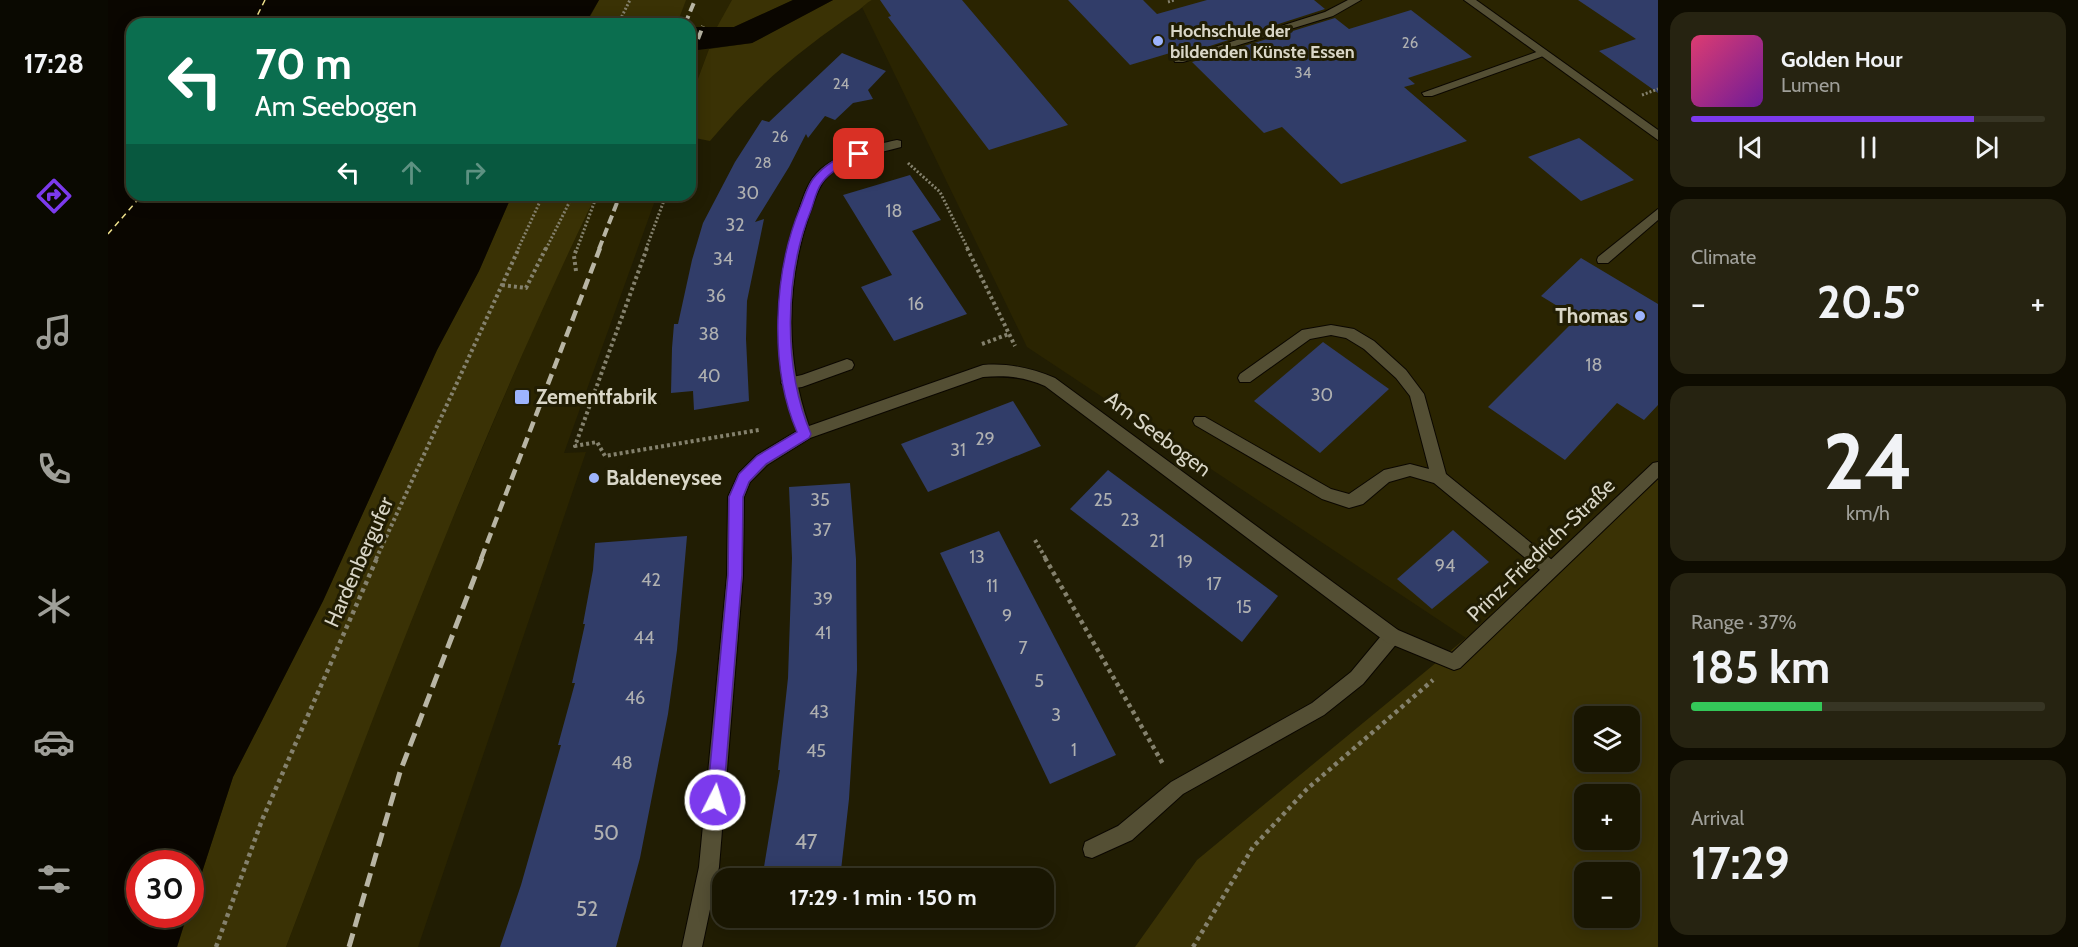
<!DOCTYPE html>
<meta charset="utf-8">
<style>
:root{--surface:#191602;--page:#262311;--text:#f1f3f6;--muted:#9f9f99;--line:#373524;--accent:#7c3aed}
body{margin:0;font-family:Cabin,sans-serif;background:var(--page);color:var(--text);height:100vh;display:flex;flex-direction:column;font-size:22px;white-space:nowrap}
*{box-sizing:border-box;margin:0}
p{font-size:20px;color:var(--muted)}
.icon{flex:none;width:33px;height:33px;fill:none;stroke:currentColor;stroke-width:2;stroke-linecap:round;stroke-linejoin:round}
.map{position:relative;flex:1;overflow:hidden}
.panel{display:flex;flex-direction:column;gap:12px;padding:12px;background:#0e0c01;width:420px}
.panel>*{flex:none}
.top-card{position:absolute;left:18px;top:18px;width:570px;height:183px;border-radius:18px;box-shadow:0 3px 15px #0003,0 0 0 2px var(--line);background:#0b6e4f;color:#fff;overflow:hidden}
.tools{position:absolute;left:1466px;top:706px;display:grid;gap:12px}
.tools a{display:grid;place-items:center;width:66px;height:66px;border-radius:12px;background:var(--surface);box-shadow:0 3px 15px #0003,0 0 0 2px var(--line);font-size:30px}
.speed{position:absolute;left:18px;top:850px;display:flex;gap:12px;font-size:30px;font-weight:700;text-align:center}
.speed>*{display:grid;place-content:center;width:78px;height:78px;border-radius:50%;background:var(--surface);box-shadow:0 3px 15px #0003,0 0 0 2px var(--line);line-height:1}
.speed .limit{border:9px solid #d22;background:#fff;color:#111}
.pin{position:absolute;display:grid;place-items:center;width:51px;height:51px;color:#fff;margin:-26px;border-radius:12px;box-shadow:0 3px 9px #0006}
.me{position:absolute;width:66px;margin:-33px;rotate:5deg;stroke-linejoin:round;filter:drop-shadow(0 0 4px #0008)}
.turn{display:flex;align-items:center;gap:21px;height:126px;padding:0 30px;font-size:27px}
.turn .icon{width:78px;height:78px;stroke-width:2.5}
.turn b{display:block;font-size:42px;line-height:51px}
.lanes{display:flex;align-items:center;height:57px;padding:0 30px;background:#0003;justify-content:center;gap:30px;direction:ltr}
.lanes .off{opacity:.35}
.big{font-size:45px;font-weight:700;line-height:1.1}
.panel .tile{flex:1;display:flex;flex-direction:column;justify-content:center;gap:9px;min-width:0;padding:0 21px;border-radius:18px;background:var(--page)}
.panel .dial{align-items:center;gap:0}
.dial b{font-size:78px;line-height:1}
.song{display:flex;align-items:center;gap:18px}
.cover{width:72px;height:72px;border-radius:9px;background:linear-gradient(135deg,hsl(340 70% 55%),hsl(280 70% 35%))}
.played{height:6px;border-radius:3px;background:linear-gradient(90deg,var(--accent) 80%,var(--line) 80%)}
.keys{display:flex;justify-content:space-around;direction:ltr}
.heat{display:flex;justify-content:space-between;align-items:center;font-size:33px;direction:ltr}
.charge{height:9px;border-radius:4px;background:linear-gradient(90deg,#34c759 37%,var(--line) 0)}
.trip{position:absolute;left:604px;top:868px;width:342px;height:60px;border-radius:18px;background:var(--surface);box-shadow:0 3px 15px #0003,0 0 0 2px var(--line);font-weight:700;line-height:60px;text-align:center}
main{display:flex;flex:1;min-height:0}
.tab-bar{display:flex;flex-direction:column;width:108px;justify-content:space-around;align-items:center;background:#0a0901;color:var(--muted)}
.tab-bar .icon{width:42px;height:42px}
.tab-bar .selected{color:var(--accent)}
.tab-bar b{font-size:27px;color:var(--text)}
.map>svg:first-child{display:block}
</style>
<main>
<nav class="tab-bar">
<b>17:28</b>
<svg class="icon selected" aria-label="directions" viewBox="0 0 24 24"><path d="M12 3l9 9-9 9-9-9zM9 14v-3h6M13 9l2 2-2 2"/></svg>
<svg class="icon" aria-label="music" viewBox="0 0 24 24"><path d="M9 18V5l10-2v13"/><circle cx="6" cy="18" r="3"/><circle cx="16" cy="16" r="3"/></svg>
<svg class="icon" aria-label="phone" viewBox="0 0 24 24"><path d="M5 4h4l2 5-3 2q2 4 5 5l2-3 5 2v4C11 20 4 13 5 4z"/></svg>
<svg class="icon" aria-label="climate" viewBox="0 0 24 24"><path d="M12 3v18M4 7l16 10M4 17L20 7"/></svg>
<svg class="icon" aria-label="car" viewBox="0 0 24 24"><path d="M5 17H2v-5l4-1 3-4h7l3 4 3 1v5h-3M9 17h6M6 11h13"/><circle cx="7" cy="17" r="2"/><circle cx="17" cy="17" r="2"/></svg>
<svg class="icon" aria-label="filters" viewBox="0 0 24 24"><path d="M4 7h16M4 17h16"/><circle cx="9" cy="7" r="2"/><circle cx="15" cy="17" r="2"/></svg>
</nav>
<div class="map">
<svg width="1550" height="947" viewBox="0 0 1550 947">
<rect width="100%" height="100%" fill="#211d03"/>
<g fill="#2a2401">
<path d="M 577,0 L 629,0 L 615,27 L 604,27 L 601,49 L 582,100 L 582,24 L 567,24 Z"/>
<path d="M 764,0 L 1550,0 L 1550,462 L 1536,471 L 1358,638 L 919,347 L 753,5 Z"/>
<path d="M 488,195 L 549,195 L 456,453 L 478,452 L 310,947 L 178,947 L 301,621 L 433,310 Z"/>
</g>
<g fill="#3a3205" fill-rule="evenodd">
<path d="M 491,0 L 578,0 L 569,24 L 478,24 Z"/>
<path d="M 624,0 L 685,0 L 626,27 L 609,27 Z"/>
<path d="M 725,0 L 764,0 C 758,3 756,6 751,10 C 693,49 647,87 602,141 L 582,137 L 582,100 L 601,49 L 644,43 Z"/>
<path d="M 404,195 L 488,195 C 370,439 274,693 178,947 L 69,947 L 79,915 L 82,915 L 83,906 L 125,777 L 215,601 L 329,350 L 371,271 Z"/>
<path d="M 1536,471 L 1550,474 L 1550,947 L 1027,947 L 1089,860 L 1358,638 ZM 1476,717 L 1521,717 L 1521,762 L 1476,762 ZM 1476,795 L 1521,795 L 1521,840 L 1476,840 ZM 1476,873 L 1521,873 L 1521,918 L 1476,918 Z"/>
</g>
<g fill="#0a0600">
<path d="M 0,0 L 491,0 L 477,24 L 24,24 L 24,195 L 404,195 L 371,271 L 329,350 L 215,601 L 125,777 L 83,906 L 82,864 L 32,864 L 32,915 L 79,915 L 69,947 L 0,947 Z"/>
<path d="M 685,0 L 725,0 L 644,43 L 582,51 L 582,27 L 626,27 Z"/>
</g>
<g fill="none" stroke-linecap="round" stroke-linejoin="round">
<g stroke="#eee08b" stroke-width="1.5" stroke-dasharray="6 4.5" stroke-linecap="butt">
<path d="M 145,24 L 157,0"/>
<path d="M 0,234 L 34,195"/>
</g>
</g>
<g fill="#313d69">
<path d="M 772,0 L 854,0 L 960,125 L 881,150 L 780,17 L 783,16 Z"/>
<path d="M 960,0 L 1035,0 L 1049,14 L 1099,0 L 1206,0 L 1217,9 L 1077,54 L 1072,50 L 1022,65 Z"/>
<path d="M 1470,0 L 1550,0 L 1550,93 L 1491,51 L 1528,39 Z"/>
<path d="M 1303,10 L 1364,57 L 1300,78 L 1307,84 L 1296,87 L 1359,141 L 1233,184 L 1174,127 L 1156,133 L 1084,62 L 1227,18 L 1241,29 Z"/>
<path d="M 734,53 L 778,71 L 760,90 L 765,99 L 745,103 L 727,120 L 717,116 L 700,138 L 698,134 L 681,167 L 647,222 L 656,219 L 639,301 L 638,339 L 641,401 L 586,410 L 585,391 L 563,393 L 564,348 L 566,324 L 570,324 L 584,260 L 595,223 L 627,162 L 654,120 L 661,122 Z"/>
<path d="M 1471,138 L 1483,147 L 1526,180 L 1473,201 L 1420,157 Z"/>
<path d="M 802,175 L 833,220 L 804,231 L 859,314 L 786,341 L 753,287 L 784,275 L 735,195 Z"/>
<path d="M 1473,258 L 1550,304 L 1550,405 L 1536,420 L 1509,403 L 1457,460 L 1380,407 L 1469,318 L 1433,296 Z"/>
<path d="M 1215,342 L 1281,389 L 1212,453 L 1146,401 Z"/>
<path d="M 905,401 L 933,446 L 820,492 L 793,444 Z"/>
<path d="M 1000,470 L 1170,596 L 1134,642 L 962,509 Z"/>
<path d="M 742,483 L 748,559 L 749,670 L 741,799 L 732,879 L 654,879 L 672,770 L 670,770 L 680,678 L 684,558 L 681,487 Z"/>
<path d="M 1345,530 L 1381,562 L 1324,609 L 1289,579 Z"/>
<path d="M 891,531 L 1008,755 L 942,784 L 832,553 Z"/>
<path d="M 579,536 L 569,650 L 560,714 L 532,858 L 508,947 L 392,947 L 413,885 L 453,745 L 450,745 L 467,683 L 464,683 L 477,624 L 475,624 L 485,570 L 487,543 Z"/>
</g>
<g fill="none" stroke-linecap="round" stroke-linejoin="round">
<g stroke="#0b0700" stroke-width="2">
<g id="lane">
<path d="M 1240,0 L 1253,0 L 1225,16 L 1075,62 L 1067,62 L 1066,60 L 1217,12 Z"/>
<path d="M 1434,50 L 1439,53 L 1438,55 L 1324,96 L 1316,96 L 1314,93 Z"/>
<path d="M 1550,209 L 1550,220 L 1500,263 L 1490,263 L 1489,260 L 1490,257 Z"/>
<path d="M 1223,325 L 1246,329 L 1266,341 L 1298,370 L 1316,394 L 1338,474 L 1449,564 L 1451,569 L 1449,574 L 1443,576 L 1437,574 L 1326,483 L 1302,476 L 1281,482 L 1255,504 L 1241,508 L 1214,499 L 1087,425 L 1085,421 L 1087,417 L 1097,417 L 1223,489 L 1241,494 L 1276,470 L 1302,464 L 1321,469 L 1302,396 L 1288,378 L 1256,349 L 1238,338 L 1223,335 L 1202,339 L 1142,382 L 1132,382 L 1130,378 L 1132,374 L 1194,330 Z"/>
<path d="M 739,359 L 744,361 L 746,365 L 744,369 L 694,387 L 680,389 L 673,383 L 675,379 L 694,375 Z"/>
<path d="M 1284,628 L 1290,630 L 1292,636 L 1290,642 L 1255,684 L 1216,715 L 1075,794 L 1024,840 L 984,858 L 977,856 L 975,849 L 977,842 L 1010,826 L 1063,782 L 1204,703 L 1243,672 L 1278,630 Z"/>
</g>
</g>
<g stroke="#0b0700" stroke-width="2">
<g id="street">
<path d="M 1356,0 L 1368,0 L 1550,130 L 1550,140 Z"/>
<path d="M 789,140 L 793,141 L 793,147 C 768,154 737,158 718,178 C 709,188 706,203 701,215 C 678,284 677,358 701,426 L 875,365 C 901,363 923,368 947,378 L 1290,630 L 1344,653 L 1545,463 L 1550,462 L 1550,478 L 1352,668 L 1346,670 L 1278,642 L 937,386 C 917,377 898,375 875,377 L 702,438 L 659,465 L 642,482 L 636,497 L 635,575 L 611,867 L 594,947 L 574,947 L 591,867 L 619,575 L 620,497 L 631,473 L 649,455 L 689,431 C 663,360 664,285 690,213 C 695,197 700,180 713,169 C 734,151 763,146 789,140 Z"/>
</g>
</g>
<g stroke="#84816d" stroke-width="3" stroke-dasharray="2 2" stroke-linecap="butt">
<path d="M 1060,2 L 1066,0"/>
<path d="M 510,24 L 522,0"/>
<path d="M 1534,95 L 1550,89"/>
<path d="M 800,163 L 832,192 L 860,249"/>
<path d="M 410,249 L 435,195"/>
<path d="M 438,249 L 465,195"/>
<path d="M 469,249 L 489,195"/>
<path d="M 538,249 L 558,195"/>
</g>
<g stroke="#84816d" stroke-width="4" stroke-dasharray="3 3" stroke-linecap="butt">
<path d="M 539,248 L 467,446 L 489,442 L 497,456 L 651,430"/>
<path d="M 859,248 L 907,346"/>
<path d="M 468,271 L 466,256 L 469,248"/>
<path d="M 394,285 L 418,288 L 438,248"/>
<path d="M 874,344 L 901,334"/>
<path d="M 927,540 L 938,559"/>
<path d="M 268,559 L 411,248"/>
</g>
<g stroke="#84816d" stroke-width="4.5" stroke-dasharray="4 4" stroke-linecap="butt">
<path d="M 937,558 L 1055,764"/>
<path d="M 108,947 L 154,820 L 269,558"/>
<path d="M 1085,947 L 1145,847 L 1199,789 L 1325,680"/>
</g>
<use href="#lane" fill="#544f34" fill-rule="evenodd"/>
<use href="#street" fill="#544f34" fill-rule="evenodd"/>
<g stroke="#b8b5a4" stroke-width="4" stroke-dasharray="9 4.5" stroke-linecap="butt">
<path d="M 577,24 L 587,0"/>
<path d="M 590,39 L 595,26"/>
<path d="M 491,249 L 512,195"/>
</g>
<path stroke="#b8b5a4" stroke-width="4.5" stroke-dasharray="11 6" stroke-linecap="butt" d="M 373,559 L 492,248"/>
<path stroke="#b8b5a4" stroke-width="5" stroke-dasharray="14 7" stroke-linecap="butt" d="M 241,947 L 292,772 L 374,558"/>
</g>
<path fill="#7c3aed" stroke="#51269a" stroke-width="1.5" d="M 751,150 L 755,151 L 755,157 C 740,163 722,170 713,184 C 708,191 706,202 703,210 C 676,276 675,369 703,434 L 701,438 L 658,464 L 641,482 L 635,497 L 634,575 L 615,800 L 613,806 L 607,808 L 601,806 L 599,800 L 620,575 L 621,497 L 631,474 L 649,456 L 689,432 C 661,367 665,274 692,208 C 696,199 699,187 705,179 C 716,165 734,155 751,150 Z"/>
<g fill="#9db4fd" stroke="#211d03" stroke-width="2">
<circle cx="1050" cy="41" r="6"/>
<circle cx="1532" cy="316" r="6"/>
<rect x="406" y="389" width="16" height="16" rx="3"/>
<circle cx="486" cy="478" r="6"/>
</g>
<g text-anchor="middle" stroke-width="6" stroke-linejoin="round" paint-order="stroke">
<g font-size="15" fill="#afb0b0">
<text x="1302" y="48">26</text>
<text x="1195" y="78">34</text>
<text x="733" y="89">24</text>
<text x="672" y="142">26</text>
<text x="655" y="168">28</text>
</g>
<g font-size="18" font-weight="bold" fill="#d9d6c7" stroke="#211d03" text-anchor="start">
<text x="1062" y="37">Hochschule der<tspan x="1062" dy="21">bildenden Künste Essen</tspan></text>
</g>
<g font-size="18" fill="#afb0b0">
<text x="640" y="199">30</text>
<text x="786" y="217">18</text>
<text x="627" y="231">32</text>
<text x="615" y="265">34</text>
<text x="608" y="302">36</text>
<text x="808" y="310">16</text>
<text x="601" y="340">38</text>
<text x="1486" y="371">18</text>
<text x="601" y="382">40</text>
<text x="1214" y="401">30</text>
<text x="877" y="445">29</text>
<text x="850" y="456">31</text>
<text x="712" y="506">35</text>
<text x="995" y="506">25</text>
<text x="1022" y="526">23</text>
<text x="714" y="536">37</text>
<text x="1049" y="547">21</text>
<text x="869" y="563">13</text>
<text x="1077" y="568">19</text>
<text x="1337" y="572">94</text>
<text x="543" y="586">42</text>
<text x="1106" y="590">17</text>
<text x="884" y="592">11</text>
<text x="715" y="605">39</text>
<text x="1136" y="613">15</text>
<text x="899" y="622">9</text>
<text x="715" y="639">41</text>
<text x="536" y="644">44</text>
<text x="915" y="654">7</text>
<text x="931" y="687">5</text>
<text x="527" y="704">46</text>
<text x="711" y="718">43</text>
<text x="948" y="721">3</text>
<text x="966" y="756">1</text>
<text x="708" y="757">45</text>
<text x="514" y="769">48</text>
</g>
<g font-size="21" font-weight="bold" fill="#d9d6c7" stroke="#211d03" text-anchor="start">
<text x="1520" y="323" text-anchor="end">Thomas</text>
<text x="428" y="404">Zementfabrik</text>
<text x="498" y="485">Baldeneysee</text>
</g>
<g font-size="21" fill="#d9d6c7" stroke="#211d03">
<text transform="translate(1050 434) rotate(37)" y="7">Am Seebogen</text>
<text transform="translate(1433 550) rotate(-44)" y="7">Prinz-Friedrich-Straße</text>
<text transform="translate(251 562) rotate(-66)" y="7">Hardenbergufer</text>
</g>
<g font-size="21" fill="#afb0b0">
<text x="498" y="840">50</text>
<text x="698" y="849">47</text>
<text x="479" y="916">52</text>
</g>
</g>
</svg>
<div class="tools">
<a><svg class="icon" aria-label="layers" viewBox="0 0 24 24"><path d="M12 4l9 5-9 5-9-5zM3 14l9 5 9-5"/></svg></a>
<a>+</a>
<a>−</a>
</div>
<div class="speed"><div class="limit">30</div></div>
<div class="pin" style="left:751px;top:154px;background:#d93025"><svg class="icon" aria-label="arrive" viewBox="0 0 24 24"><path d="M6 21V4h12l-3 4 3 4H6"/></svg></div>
<svg class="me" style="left:607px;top:800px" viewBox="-20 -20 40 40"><circle r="17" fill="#7c3aed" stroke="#fff" stroke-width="3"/><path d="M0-11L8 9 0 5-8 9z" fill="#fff"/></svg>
<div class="trip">17:29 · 1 min · 150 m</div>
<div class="top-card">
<div class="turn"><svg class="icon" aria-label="left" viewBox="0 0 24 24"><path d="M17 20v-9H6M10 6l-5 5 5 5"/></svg><div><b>70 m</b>Am Seebogen</div></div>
<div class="lanes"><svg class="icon" aria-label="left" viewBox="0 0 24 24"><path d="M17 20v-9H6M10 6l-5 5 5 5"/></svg><svg class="icon off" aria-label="ahead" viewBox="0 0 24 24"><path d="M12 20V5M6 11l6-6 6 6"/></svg><svg class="icon off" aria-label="right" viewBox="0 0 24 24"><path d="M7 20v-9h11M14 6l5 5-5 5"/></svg></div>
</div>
</div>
<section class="panel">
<div class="tile">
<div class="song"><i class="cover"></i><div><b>Golden Hour</b><p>Lumen</p></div></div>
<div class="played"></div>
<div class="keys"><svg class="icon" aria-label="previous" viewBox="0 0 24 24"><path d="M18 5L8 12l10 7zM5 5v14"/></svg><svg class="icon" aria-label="pause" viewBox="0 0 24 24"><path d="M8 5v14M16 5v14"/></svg><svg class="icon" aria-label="next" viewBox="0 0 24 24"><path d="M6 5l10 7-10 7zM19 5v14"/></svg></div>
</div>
<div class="tile"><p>Climate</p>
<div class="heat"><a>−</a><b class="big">20.5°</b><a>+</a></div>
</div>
<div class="tile dial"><b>24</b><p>km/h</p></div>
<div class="tile"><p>Range · 37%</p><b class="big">185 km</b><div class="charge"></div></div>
<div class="tile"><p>Arrival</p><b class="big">17:29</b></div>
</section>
</main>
